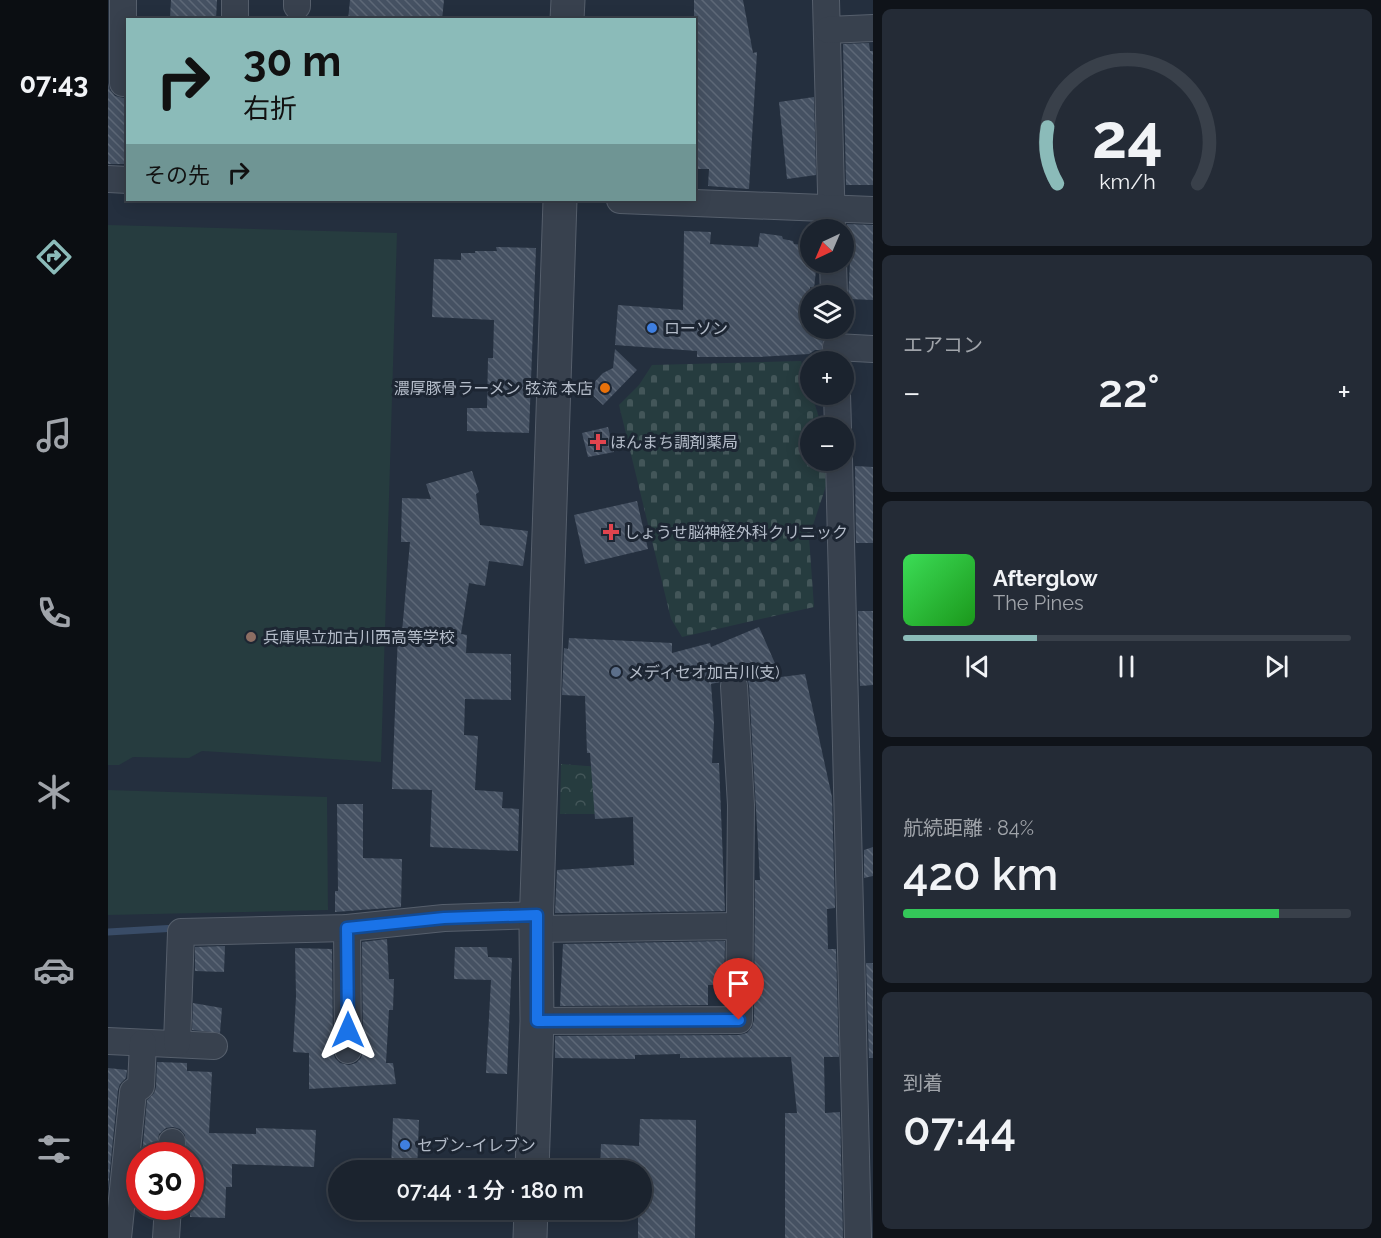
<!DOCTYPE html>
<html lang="ja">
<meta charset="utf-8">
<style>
:root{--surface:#1b232e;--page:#242b36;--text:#f1f3f6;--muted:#a0a4aa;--line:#39404a;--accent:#8bbbb9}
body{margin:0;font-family:Raleway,"Noto Sans JP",sans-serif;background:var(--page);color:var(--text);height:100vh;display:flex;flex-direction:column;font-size:22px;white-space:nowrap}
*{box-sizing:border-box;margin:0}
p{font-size:20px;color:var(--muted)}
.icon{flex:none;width:33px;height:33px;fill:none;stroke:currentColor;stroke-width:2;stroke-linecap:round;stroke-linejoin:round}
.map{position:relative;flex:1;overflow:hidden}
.details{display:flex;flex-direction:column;gap:9px;padding:9px;background:#0f1319;width:508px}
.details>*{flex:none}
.guide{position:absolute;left:18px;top:18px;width:570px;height:183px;border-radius:0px;box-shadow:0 3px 15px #0003,0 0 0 2px var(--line);background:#8bbbb9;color:#111;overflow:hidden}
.needle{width:39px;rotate:224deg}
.tools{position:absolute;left:692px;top:219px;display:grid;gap:12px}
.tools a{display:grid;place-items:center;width:54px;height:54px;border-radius:50%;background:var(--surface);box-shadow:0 3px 15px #0003,0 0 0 2px var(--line);font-size:30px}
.speed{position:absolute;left:18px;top:1142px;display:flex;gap:12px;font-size:30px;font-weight:700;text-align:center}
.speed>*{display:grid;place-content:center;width:78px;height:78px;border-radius:50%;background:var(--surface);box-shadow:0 3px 15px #0003,0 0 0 2px var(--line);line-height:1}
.speed .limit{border:9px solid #d22;background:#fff;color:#111}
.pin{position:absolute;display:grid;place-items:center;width:51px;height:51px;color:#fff;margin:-62px -26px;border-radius:50% 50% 50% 0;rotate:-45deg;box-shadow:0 0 6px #0007}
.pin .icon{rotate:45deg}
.me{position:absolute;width:66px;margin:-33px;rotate:0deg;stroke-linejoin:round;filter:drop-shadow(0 0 4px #0008)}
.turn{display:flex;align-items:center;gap:21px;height:126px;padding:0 18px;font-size:27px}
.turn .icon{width:78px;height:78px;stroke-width:2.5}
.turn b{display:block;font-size:42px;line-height:51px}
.then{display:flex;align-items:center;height:57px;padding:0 18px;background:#0003;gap:12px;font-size:22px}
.big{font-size:45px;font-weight:600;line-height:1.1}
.details .card{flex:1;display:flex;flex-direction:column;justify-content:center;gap:9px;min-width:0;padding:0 21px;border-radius:9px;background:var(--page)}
.details .dial{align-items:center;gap:0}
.dial svg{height:156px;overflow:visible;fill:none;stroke:var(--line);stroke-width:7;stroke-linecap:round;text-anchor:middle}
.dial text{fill:var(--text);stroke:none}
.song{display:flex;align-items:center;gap:18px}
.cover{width:72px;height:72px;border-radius:9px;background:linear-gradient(135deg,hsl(130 70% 55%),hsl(120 70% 35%))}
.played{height:6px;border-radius:3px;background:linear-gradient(90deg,var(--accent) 30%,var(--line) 30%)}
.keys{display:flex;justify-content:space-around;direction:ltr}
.heat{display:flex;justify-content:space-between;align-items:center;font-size:33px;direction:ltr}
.charge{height:9px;border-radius:4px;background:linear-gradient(90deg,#34c759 84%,var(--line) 0)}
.trip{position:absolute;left:220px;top:1160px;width:324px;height:60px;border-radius:30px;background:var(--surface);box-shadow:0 3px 15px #0003,0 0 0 2px var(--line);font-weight:600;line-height:60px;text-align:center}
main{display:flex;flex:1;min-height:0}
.tab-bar{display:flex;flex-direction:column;width:108px;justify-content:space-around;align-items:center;background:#0b0e12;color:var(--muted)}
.tab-bar .icon{width:42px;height:42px}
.tab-bar .active{color:var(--accent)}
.tab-bar b{font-size:27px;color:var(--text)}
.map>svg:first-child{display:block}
</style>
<main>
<nav class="tab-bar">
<b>07:43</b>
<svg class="icon active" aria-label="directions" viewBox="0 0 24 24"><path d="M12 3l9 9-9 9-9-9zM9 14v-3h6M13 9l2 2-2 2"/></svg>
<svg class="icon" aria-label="music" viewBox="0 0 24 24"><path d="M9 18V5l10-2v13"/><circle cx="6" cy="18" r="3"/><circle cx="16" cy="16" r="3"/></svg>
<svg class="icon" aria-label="phone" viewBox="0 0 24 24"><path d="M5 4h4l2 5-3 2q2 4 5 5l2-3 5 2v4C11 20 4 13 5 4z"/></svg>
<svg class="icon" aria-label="climate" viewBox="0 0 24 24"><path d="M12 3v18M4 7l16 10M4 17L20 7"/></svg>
<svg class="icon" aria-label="car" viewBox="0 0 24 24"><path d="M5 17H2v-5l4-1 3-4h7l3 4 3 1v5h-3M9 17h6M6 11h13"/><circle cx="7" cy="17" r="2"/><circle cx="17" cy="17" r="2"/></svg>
<svg class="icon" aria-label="filters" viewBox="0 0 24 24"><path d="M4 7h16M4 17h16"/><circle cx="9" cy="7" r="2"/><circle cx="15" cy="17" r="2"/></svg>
</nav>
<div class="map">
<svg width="765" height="1238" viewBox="0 0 765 1238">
<defs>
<pattern id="cemetery-stones" width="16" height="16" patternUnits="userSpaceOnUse" patternTransform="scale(1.5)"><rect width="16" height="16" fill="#263c3f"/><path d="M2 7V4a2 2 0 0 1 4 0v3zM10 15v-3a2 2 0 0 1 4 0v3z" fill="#435659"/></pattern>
<pattern id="park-crowns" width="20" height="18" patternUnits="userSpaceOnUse" patternTransform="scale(1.5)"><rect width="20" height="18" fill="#263c3f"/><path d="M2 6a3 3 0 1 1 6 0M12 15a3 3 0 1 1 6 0" fill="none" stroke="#435659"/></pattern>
<pattern id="building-back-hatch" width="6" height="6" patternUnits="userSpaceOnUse" patternTransform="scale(1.5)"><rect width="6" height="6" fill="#455162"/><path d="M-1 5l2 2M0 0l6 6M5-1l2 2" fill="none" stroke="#5d6877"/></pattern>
</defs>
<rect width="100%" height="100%" fill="#242f3e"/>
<path fill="url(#cemetery-stones)" d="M 693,361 L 714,427 L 702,428 L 702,460 L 720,461 L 721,477 L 701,537 L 706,607 L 574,637 L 563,619 L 511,405 L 531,385 L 544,365 Z"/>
<path fill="url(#park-crowns)" d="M 453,764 L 492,767 L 493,814 L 452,814 Z"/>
<g fill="#263c3f">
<path d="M 0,225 L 289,233 L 273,762 L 94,751 L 81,758 L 25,757 L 11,765 L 0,765 Z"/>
<path d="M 0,790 L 219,797 L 220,910 L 0,915 Z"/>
</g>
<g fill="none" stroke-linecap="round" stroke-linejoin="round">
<path stroke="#394c67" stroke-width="7" d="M 0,932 L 69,928"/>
</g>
<g fill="url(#building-back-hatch)">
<path d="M 63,0 L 109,0 L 108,20 L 62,18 Z"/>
<path d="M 242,0 L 336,0 L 334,20 L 240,20 Z"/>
<path d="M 586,0 L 635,0 L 645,53 L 649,52 L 641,189 L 600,186 L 601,169 L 586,169 Z"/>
<path d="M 761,43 L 762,51 L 765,51 L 765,185 L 738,185 L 735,44 Z"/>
<path d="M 0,83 L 2,90 L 7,96 L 16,98 L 20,164 L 0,164 Z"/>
<path d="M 706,97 L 708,175 L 679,179 L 671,102 Z"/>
<path d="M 739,224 L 765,225 L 765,300 L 740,299 L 742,262 L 740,262 L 735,251 L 735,240 L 737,237 Z"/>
<path d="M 576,231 L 603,232 L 602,244 L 650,247 L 652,233 L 674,236 L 675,239 L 685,241 L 686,244 L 702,246 L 702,262 L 709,262 L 706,288 L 702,287 L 702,328 L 721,328 L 721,334 L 715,339 L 714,350 L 707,350 L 701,354 L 651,357 L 589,357 L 589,351 L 507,345 L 510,305 L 575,310 Z"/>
<path d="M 388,247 L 428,248 L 421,433 L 359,431 L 359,408 L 379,408 L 380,358 L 385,358 L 386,320 L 324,317 L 326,259 L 353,260 L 353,253 L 367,253 L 367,251 L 389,251 Z"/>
<path d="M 507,349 L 529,370 L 495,405 L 479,390 L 495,373 L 505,368 Z"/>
<path d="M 500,427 L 506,452 L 480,457 L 474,433 Z"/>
<path d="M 747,466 L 765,467 L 765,543 L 748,543 Z"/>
<path d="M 364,471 L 371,492 L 368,494 L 372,525 L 420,531 L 415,566 L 381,561 L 377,586 L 361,583 L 353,634 L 359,635 L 358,653 L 403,654 L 403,700 L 357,699 L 356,735 L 370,736 L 367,790 L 395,792 L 394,808 L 411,809 L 410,851 L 322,847 L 324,790 L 284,789 L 290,632 L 294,632 L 302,542 L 293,542 L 294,498 L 323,499 L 318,484 Z"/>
<path d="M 529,501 L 540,549 L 477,564 L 466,515 Z"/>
<path d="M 750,611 L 765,611 L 765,685 L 752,686 Z"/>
<path d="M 651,627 L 673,677 L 697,674 L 724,797 L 727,908 L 719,909 L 720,949 L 728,949 L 731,1057 L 716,1057 L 717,1113 L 732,1112 L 735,1238 L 677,1238 L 677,1113 L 689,1113 L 683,1057 L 572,1058 L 572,1054 L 527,1055 L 527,1059 L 447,1058 L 447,1036 L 631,1035 L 639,1033 L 644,1027 L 646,1020 L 647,880 L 652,880 L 641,685 L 639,678 L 633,673 L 625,671 L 617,674 L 612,682 L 603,684 L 606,723 L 604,763 L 611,763 L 617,911 L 447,913 L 449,870 L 526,865 L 525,817 L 487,819 L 482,753 L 479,753 L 477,696 L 454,695 L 456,648 L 460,649 L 461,638 L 564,643 L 564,653 L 602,643 L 603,647 Z"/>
<path d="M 229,804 L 255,804 L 255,858 L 294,859 L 293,907 L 227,912 L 227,891 L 230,891 Z"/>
<path d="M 765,847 L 765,876 L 756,878 L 756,850 Z"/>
<path d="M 279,939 L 281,979 L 286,979 L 285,1010 L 281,1010 L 278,1063 L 285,1063 L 288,1084 L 201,1089 L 201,1053 L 185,1052 L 188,996 L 187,948 L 224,949 L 225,1051 L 227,1058 L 232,1063 L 241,1065 L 248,1063 L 253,1058 L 255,1050 L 254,942 Z"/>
<path d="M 617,941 L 616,985 L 600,985 L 600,1005 L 452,1006 L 455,944 Z"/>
<path d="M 117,946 L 116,972 L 87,971 L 87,947 Z"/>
<path d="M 347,947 L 379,947 L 380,957 L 404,958 L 399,1074 L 378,1073 L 383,980 L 346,979 Z"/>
<path d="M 758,963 L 765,963 L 765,1058 L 761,1058 Z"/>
<path d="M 85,1003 L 114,1008 L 112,1033 L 84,1030 Z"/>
<path d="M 49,1062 L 79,1063 L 79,1071 L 104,1072 L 101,1133 L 148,1134 L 148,1128 L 208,1130 L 206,1167 L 124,1164 L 124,1187 L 118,1187 L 117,1218 L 82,1217 L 82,1155 L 78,1155 L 77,1135 L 72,1129 L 65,1127 L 58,1128 L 51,1134 L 48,1155 L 34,1155 L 39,1100 L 46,1093 L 48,1087 Z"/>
<path d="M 0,1068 L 19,1070 L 18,1078 L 12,1084 L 10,1090 L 0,1189 Z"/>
<path d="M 285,1118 L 311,1120 L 309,1170 L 283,1170 Z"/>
<path d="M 532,1119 L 588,1120 L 587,1238 L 530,1238 L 530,1209 L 534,1209 L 534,1170 L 492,1170 L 493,1144 L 531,1146 Z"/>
</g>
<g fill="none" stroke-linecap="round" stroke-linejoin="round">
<g stroke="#565f6c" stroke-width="28">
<g id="minor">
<path d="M 15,0 L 15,83"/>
<path d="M 718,0 L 724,230"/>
<path d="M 189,6 L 189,0"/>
<path d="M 127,20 L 127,0"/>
<path d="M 720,30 L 765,28"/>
<path d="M 0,179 L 20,180"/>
<path d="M 512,200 L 765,210"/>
<path d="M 725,262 L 726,296"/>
<path d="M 728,347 L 765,349"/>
<path d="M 729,394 L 730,428"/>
<path d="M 731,460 L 750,1238"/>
<path d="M 239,928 L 240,1050"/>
<path d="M 428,929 L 630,926"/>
<path d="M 429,1021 L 631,1020 L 633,805 L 626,686"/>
<path d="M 0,1041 L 106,1046"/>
<path d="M 69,1043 L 73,932 L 239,928 L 336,918 L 429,915"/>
<path d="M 63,1155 L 64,1142"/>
<path d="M 10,1238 L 25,1092 L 33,1086 L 35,1043"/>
<path d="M 58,1238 L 60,1206"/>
</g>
</g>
<g stroke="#565f6c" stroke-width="35">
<g id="tertiary">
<path d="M 459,20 L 460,0"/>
<path d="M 424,1170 L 429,1021 L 428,929 L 452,200"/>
<path d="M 422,1238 L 423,1209"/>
</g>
</g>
<use href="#minor" stroke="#38414e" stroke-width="26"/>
<use href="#tertiary" stroke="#38414e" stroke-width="33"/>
</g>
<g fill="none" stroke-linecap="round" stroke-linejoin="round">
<g stroke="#114b97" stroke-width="15">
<path id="route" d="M 240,1030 L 239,928 L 336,918 L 429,915 L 429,1021 L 631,1020"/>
</g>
<use href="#route" stroke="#1a73e8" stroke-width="10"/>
</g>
<g fill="#3f7fe0" stroke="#1d2633" stroke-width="2">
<circle cx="544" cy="328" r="6"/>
<circle cx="297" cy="1145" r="6"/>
</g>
<circle fill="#e8710a" stroke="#1d2633" stroke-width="2" cx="497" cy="388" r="6"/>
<g fill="#e0444e" stroke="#1d2633" stroke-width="2">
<path d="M487 433h6v6h6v6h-6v6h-6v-6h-6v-6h6z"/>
<path d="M500 523h6v6h6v6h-6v6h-6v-6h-6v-6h6z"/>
</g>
<circle fill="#8d6e63" stroke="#1d2633" stroke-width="2" cx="143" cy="637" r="6"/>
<circle fill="#5c6f8a" stroke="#1d2633" stroke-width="2" cx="508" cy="672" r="6"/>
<g text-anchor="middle" stroke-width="6" stroke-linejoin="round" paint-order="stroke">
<g font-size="16" fill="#b4bcc9" stroke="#1d2633" text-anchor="start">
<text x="556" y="334">ローソン</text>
<text x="485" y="394" text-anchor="end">濃厚豚骨ラーメン 弦流 本店</text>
<text x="502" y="448">ほんまち調剤薬局</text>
<text x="516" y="538">しょうせ脳神経外科クリニック</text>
<text x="155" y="643">兵庫県立加古川西高等学校</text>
<text x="520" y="678">メディセオ加古川(支)</text>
<text x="309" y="1151">セブン-イレブン</text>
</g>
</g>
</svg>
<div class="tools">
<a><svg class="needle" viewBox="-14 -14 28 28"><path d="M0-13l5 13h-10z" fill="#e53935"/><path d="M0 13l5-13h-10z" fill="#a0a4aa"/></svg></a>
<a><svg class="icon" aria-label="layers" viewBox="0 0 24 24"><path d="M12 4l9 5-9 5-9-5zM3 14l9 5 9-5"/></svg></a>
<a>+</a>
<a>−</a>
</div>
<div class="speed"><div class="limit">30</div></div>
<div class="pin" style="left:631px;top:1020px;background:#d93025"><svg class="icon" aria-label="arrive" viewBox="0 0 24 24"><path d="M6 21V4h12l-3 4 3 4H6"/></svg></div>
<svg class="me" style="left:240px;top:1030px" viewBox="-20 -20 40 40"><path d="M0-17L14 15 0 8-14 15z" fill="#1a73e8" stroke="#fff" stroke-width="4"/></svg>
<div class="trip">07:44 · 1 分 · 180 m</div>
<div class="guide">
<div class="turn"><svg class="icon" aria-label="right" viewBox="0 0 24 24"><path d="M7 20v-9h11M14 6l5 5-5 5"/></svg><div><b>30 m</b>右折</div></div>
<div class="then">その先<svg class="icon" aria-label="right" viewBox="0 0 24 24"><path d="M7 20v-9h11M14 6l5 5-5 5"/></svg></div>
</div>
</div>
<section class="details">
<div class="card dial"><svg viewBox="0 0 100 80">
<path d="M14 69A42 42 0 1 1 86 69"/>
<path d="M14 69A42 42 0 0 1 9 40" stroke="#8bbbb9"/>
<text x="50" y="56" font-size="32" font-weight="700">24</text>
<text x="50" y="72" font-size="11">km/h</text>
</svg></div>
<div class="card"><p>エアコン</p>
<div class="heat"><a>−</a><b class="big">22°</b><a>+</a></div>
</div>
<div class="card">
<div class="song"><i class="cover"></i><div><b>Afterglow</b><p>The Pines</p></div></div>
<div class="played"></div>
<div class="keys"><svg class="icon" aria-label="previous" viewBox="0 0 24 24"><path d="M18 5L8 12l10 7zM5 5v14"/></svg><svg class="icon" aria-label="pause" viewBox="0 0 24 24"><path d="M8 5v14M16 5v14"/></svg><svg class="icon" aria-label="next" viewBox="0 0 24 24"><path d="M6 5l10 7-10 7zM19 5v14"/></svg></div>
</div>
<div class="card"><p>航続距離 · 84%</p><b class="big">420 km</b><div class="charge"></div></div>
<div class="card"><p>到着</p><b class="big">07:44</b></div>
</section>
</main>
